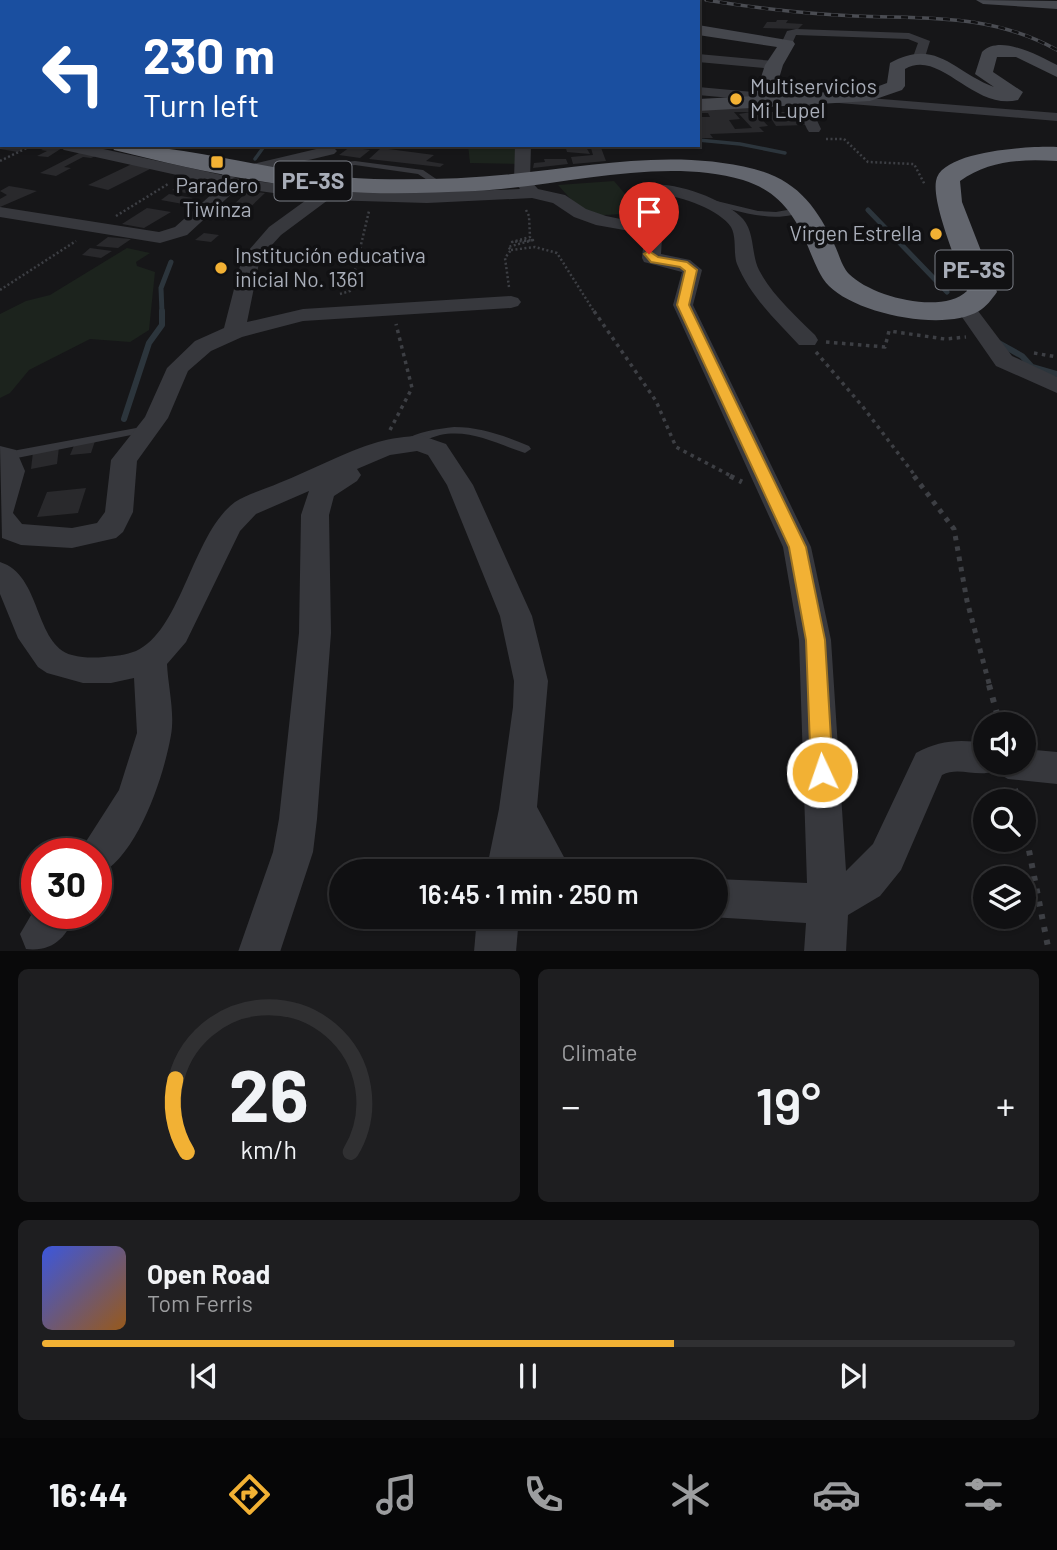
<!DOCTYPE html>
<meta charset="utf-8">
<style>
:root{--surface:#101012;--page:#1e1e20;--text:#f1f3f6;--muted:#9c9d9f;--line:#303032;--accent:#f2b134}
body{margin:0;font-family:Barlow,sans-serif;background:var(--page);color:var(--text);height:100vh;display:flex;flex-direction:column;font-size:26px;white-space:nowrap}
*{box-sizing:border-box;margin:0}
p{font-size:23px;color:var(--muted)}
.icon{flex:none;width:38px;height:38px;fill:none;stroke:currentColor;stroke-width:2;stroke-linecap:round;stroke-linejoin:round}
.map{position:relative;height:951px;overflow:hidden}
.side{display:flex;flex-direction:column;gap:18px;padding:18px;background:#09090a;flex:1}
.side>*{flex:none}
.banner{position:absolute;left:0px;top:0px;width:700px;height:147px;box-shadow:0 2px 5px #0004,0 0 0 2px var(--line);background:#1a4fa0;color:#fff;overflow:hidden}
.fabs{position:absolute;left:973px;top:712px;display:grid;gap:14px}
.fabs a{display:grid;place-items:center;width:63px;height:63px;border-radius:50%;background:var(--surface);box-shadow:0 2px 5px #0004,0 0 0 2px var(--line);font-size:35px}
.speed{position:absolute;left:21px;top:838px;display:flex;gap:14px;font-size:35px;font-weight:700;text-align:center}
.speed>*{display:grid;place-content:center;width:91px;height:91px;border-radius:50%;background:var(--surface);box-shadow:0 2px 5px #0004,0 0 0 2px var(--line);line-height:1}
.speed .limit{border:10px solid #d22;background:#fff;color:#111}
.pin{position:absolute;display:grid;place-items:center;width:60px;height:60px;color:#fff;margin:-72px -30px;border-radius:50% 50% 50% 0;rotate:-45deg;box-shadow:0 0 7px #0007}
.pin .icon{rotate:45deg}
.me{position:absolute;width:77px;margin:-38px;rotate:357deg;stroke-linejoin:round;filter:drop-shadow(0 0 5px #0008)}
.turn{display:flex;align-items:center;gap:24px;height:147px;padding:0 28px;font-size:32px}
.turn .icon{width:91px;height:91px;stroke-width:2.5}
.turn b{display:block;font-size:49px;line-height:60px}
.big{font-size:52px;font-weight:600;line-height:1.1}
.side .tile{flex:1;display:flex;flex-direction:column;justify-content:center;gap:10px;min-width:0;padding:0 24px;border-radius:10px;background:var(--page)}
.side .dial{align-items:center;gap:0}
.dial svg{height:182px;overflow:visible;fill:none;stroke:var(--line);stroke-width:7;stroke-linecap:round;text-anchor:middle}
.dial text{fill:var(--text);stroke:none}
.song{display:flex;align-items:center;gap:21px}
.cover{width:84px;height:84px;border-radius:10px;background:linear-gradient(135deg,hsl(230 70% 55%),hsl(30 70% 35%))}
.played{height:7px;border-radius:4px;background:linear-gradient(90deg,var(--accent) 65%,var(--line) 65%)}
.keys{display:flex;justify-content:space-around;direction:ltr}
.heat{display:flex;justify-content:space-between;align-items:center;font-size:38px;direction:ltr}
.side .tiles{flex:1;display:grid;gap:18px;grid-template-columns:1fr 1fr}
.tile:last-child{grid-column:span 2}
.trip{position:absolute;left:329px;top:859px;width:399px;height:70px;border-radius:35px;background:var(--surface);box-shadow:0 2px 5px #0004,0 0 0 2px var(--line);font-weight:600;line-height:70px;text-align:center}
.tab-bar{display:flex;height:112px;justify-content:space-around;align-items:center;background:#060607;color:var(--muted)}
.tab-bar .icon{width:49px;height:49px}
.tab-bar .active{color:var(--accent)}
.tab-bar b{font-size:32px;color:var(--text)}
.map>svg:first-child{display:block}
</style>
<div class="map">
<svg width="1057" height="952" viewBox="0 0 1057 952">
<rect width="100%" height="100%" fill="#161618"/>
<g fill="#1c231d">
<path d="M 468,145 L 515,145 L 519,164 L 470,163 Z"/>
<path d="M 614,181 L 641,213 L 586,216 L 558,185 Z"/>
<path d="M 127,248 L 150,253 L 136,262 L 137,266 L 155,272 L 149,330 L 130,342 L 90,339 L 29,370 L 10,393 L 0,398 L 0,314 L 26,301 L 50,295 Z"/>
</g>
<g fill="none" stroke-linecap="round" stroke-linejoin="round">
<g stroke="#2c353c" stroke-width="3.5">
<path d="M 698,140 L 740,144 L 785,153"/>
<path d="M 255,159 L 265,145"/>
</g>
<g stroke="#2c353c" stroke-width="5">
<path d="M 868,210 L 947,292"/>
<path d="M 162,313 L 161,288 L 171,262"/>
</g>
<g stroke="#2c353c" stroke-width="6">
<path d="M 997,342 L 1022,356 L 1032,367 L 1057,374"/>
<path d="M 124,419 L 149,343 L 162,325 L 162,311"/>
</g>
</g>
<g fill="#29292c" fill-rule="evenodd">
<path d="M 777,20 L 788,20 L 786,23 L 803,24 L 798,29 L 763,28 L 767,22 L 776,22 Z"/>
<path d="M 764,107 L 769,112 L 755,112 L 768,126 L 759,127 L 764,132 L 710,134 L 713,138 L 698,138 L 698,117 L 710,117 L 708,113 L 698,113 L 698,108 ZM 734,112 L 751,112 L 739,114 L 752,128 L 735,129 L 729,120 L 740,119 Z"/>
<path d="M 767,112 L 796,112 L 805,125 L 776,126 Z"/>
<path d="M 0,145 L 31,145 L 18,152 L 0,149 Z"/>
<path d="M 565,145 L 586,147 L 590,154 L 567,152 Z"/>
<path d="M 590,145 L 600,145 L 606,161 L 573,164 L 571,157 L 593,155 Z"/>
<path d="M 48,146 L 62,148 L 48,157 L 37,156 L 47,151 L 41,150 Z"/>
<path d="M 350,147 L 370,150 L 360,158 L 339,155 Z"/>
<path d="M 381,148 L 434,155 L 426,161 L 444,164 L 440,167 L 369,159 Z"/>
<path d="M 81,152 L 98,155 L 91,158 L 83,157 L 64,167 L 71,168 L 56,176 L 40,173 Z"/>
<path d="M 544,159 L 566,159 L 568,164 L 533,168 L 534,163 L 545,162 Z"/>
<path d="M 132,164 L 152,168 L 108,190 L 88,185 Z"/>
<path d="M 190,178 L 215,182 L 194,195 L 172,190 Z"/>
<path d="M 9,186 L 21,188 L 37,191 L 0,207 L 0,199 L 7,195 L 0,191 Z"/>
<path d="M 248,191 L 265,193 L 238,219 L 231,219 L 239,209 L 230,208 Z"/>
<path d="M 169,194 L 193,198 L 183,204 L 161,200 Z"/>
<path d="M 147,208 L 171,212 L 144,228 L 122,224 Z"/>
<path d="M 204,233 L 219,235 L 211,242 L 195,240 Z"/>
<path d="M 108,237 L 131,239 L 118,248 L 96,246 Z"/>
<path d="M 90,248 L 112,251 L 101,258 L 82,255 Z"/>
<path d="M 95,441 L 91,453 L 70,455 L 75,443 Z"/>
<path d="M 59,447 L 57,464 L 31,469 L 33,452 Z"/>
<path d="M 86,488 L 78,513 L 37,517 L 47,492 Z"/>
</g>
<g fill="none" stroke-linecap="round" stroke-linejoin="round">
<g stroke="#3d3f44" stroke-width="2.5" stroke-dasharray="2 2.5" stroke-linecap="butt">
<path d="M 826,139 L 844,139 L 868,162 L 914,164 L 925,185"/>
<path d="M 0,161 L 33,145"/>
<path d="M 116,216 L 168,184"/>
<path d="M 511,250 L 535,247 L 557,253 L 595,313"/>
<path d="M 509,287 L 505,258 L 511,250 L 508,247 L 533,240 L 512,242 L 530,237 L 529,216 L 525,208"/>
<path d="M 0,290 L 76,241"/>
<path d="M 340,294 L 350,291 L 369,211"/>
</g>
<g stroke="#3d3f44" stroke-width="3.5" stroke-dasharray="3.5 4.5" stroke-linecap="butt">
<path d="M 594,311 L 656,401 L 676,447 L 733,477"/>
<path d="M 826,342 L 885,347 L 889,331 L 945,339 L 966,337"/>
<path d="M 816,352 L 863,407 L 916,477"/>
<path d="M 1034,353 L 1057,357"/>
<path d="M 390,430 L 412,388 L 396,324"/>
</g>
<g stroke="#3d3f44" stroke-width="5" stroke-dasharray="4.5 6" stroke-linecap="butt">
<path d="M 730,476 L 742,482"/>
<path d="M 914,476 L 954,529 L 967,601 L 990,687"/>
</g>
<g stroke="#3d3f44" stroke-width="6" stroke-dasharray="5 8" stroke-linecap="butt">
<path d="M 989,685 L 1000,724"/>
<path d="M 1015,789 L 1018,802"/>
<path d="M 1024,825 L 1049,952"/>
</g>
<g fill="#37383d" fill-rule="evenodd">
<path d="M 355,161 L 423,170 L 445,185 L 438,187 L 418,174 L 355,165 L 340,167 L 315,183 L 308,181 L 335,163 Z"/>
<path d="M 700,197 L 758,211 L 776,212 L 804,207 L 808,209 C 776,227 733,209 700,201 Z"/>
<path d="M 147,426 L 151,427 L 153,429 L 151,431 L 7,460 L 1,456 L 7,452 Z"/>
<path d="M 454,427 C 481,427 505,436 529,446 L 531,449 L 525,453 C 496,444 472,429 440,435 C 429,438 420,443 409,446 L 403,442 C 416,431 438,429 454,427 Z"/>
</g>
<g fill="#37383d" fill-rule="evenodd">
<path d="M 44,0 L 58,0 L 43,2 Z"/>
<path d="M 115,0 L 129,0 L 114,2 Z"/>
<path d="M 225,0 L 251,0 L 252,2 L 226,2 Z"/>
<path d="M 390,0 L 402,0 L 389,2 Z"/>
<path d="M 526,0 L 538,0 L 525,2 Z"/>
<path d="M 0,14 L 2,14 L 0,21 Z"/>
<path d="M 796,29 L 909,33 L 930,41 L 925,57 L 919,61 L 913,57 L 918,43 L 908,39 L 796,35 L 791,46 L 783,46 L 781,44 L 787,31 Z"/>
<path d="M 0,41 L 2,41 L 0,48 Z"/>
<path d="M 698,54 L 774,61 L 780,65 L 774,69 L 698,62 Z"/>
<path d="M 698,87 L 764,93 L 771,97 L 764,101 L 698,95 Z"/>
<path d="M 800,95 L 807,99 L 821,129 L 819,132 L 809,132 L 807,129 L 793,99 Z"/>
<path d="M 832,95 L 1057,113 L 1057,121 L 827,102 L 825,99 Z"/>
<rect x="0" y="128" width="2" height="8"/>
<path d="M 57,145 L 85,145 L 222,175 L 223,171 L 329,146 L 334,148 L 337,151 L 334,154 L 233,178 C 332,193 420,193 520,189 L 514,181 L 515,145 L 531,145 L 530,180 L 538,189 L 565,195 L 586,209 L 606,216 L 635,222 L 626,195 C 648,169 724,197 743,219 C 755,233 751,254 759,270 C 772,295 795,315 815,335 L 818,340 L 815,345 L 799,345 C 776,320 750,296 737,264 C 733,253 737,238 731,227 C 719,208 664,188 643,197 L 662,238 L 661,254 L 690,260 L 702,270 L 693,305 L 811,547 L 831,640 L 846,871 L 873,844 L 916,753 C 939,740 960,739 985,743 L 985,763 L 1024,763 L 1024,749 L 1057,752 L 1057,784 L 1008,779 L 994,771 C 977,778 959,766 942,775 L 901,870 L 880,896 L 848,915 L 846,952 L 804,952 L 806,923 L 711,917 L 716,917 L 716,879 L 807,883 L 799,640 L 783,547 L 673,305 L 682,272 L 644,262 L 642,258 L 644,238 L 641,233 L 596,225 L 574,217 L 553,203 L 532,198 L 427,203 L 328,200 L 281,235 L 260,258 L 247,322 L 303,309 L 511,296 L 518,298 L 521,302 L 518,306 L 511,308 L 303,321 L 242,337 L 211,351 L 188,371 L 168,418 L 137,461 L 133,512 L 123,532 L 116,538 L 72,548 L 21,545 L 2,538 L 0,446 L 16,450 L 25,471 L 13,513 L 22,524 L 72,528 L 97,523 L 105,512 L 111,460 L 145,417 L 167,368 L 195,341 L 224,328 L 242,258 L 269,227 L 309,198 L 238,188 L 187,235 L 160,243 L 0,217 L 0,207 L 159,232 L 175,227 L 222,185 L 64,150 Z"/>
<path d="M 965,301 L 972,303 L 1012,356 L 1057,377 L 1057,393 L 996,366 L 955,307 L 958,303 Z"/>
<path d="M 420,435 L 446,444 L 473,485 L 532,616 L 548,681 L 537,807 L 572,872 L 531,872 L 527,865 L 526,872 L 486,872 L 499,809 L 513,707 L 514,681 L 500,616 L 447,485 L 428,455 L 417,451 L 390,455 L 357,469 L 361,475 L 357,481 L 334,496 L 329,515 L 331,633 L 317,819 L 313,852 L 280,952 L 238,952 L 273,852 L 279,819 L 299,633 L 301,515 L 309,491 L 256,514 L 240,531 L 186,642 L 167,664 C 168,686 175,713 171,735 C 164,776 137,859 96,876 L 96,854 L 78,854 L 119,790 L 137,733 L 134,678 L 111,683 L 83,683 L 47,673 L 38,667 L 18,638 L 0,594 L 0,562 C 42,575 34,645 72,655 C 83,658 94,658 104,657 C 115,656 126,655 136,651 C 182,630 192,534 235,502 C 247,494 266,489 279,483 C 312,470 344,452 378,442 C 391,438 406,437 420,435 Z"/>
<path d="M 37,905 L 37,914 L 76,914 C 66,937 54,952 26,949 L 20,934 Z"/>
<path d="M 477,917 L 519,917 L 516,952 L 474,952 Z"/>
</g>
<g fill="#45474d" fill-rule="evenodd">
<path d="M 293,0 L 357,0 L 358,2 L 294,2 Z"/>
<path d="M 976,0 L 1057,1 L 1057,9 L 983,4 Z"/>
<path d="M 698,25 L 793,41 L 795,44 L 783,65 L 774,95 L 868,90 L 887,83 L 890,63 C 936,37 954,72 994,87 L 975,74 L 982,52 C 1000,34 1039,56 1057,65 L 1057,77 L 1016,57 L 997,57 L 993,72 L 1023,92 L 1018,100 C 973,111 940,48 905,69 L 905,86 L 902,90 L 870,101 L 698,111 L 698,99 L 755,96 L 765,65 L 777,47 L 698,35 Z"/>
<rect x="0" y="94" width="2" height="12"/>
</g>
<g fill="#63666e" fill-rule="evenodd">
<rect x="0" y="112" width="2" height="13"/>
<path d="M 111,145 C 199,145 284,177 374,179 C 419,180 466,179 512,174 C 593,166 673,149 754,169 C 797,180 817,207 835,246 C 839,254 842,267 849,274 C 872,297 942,315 967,291 C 958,265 932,205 936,181 C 941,150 1033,146 1057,147 L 1057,161 C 1022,159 989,160 960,181 L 962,202 L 997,292 C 992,299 986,307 979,311 C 944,332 857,314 829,286 C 820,277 816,265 811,254 C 797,218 781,192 743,180 C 660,156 560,187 475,191 C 429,193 383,195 337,191 C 262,185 187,168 114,150 Z"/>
</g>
<g stroke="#4a4c52" stroke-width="3.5">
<g id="rail">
<path d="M 302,0 L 306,2"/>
<path d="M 706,0 C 755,8 805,14 855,16 C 928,19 990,13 1057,50"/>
</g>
</g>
<use href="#rail" stroke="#111113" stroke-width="2.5" stroke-dasharray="7" stroke-linecap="butt"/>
</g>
<path fill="#f2b134" stroke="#9d7322" stroke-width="2" d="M 649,251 L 658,257 L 687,262 L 697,270 L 689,305 L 806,547 L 825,640 L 833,772 L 829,779 L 822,782 L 814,779 L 811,772 L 806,640 L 789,547 L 677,305 L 685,271 L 680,267 L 651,262 L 644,254 Z"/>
<g fill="#f2b134" stroke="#111113" stroke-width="2.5">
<circle cx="736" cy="99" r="7"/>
<rect x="210" y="155" width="14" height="14" rx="3.5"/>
<circle cx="936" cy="234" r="7"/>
<circle cx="221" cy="268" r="7"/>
</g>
<g text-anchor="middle" stroke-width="7" stroke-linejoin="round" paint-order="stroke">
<g font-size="21" fill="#a8adb8" stroke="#111113" text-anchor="start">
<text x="750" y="94">Multiservicios<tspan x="750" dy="24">Mi Lupel</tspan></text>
<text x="217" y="193" text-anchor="middle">Paradero<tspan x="217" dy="24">Tiwinza</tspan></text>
<text x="922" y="241" text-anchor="end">Virgen Estrella</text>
<text x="235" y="263">Institución educativa<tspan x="235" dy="24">inicial No. 1361</tspan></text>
</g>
<g fill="#111113" stroke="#7b7e86" stroke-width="2">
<rect x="274.5" y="161.5" width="77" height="39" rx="5"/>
<rect x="935.5" y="250.5" width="77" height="39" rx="5"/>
</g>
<g font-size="23" font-weight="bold" fill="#a8adb8">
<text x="313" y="189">PE-3S</text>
<text x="974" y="278">PE-3S</text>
</g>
</g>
</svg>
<div class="fabs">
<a><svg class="icon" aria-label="sound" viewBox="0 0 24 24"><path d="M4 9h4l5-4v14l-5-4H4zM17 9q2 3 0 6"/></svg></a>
<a><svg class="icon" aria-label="search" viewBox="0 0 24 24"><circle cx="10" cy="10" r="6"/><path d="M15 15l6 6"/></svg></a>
<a><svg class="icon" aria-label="layers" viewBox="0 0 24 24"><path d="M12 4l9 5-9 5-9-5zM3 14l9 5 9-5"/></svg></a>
</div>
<div class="speed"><div class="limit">30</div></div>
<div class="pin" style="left:649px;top:254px;background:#d93025"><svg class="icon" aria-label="arrive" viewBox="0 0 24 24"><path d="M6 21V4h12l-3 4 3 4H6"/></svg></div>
<svg class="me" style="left:822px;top:772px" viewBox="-20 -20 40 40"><circle r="17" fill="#f2b134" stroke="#fff" stroke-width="3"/><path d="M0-11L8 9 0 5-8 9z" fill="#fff"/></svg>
<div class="trip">16:45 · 1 min · 250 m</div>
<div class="banner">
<div class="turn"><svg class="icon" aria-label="left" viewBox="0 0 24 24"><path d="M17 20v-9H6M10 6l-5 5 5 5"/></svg><div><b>230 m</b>Turn left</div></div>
</div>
</div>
<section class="side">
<div class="tiles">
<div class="tile dial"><svg viewBox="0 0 100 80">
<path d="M14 69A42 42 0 1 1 86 69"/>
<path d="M14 69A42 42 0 0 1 9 37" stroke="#f2b134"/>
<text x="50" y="56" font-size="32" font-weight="700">26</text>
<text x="50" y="72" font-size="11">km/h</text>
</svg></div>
<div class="tile"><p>Climate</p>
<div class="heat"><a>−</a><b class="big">19°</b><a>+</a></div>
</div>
<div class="tile">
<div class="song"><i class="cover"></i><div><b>Open Road</b><p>Tom Ferris</p></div></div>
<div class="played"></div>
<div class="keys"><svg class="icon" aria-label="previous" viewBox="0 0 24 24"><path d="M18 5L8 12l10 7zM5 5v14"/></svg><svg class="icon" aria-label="pause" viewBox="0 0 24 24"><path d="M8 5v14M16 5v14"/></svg><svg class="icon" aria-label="next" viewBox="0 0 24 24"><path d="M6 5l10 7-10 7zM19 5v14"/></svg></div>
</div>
</div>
</section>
<nav class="tab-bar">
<b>16:44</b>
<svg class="icon active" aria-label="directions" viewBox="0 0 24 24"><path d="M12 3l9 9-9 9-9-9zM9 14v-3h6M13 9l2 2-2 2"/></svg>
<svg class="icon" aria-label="music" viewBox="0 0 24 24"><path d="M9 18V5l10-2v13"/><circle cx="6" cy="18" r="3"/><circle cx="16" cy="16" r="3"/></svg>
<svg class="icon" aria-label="phone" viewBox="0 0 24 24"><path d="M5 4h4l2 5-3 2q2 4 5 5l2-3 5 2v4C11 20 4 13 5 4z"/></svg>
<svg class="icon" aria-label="climate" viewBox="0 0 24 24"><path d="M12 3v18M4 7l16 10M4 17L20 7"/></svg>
<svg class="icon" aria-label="car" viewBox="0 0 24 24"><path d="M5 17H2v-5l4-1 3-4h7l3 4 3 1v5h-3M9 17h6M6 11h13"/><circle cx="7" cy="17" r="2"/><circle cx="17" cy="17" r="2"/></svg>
<svg class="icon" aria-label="filters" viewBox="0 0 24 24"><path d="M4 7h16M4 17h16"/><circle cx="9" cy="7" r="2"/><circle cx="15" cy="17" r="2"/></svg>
</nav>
